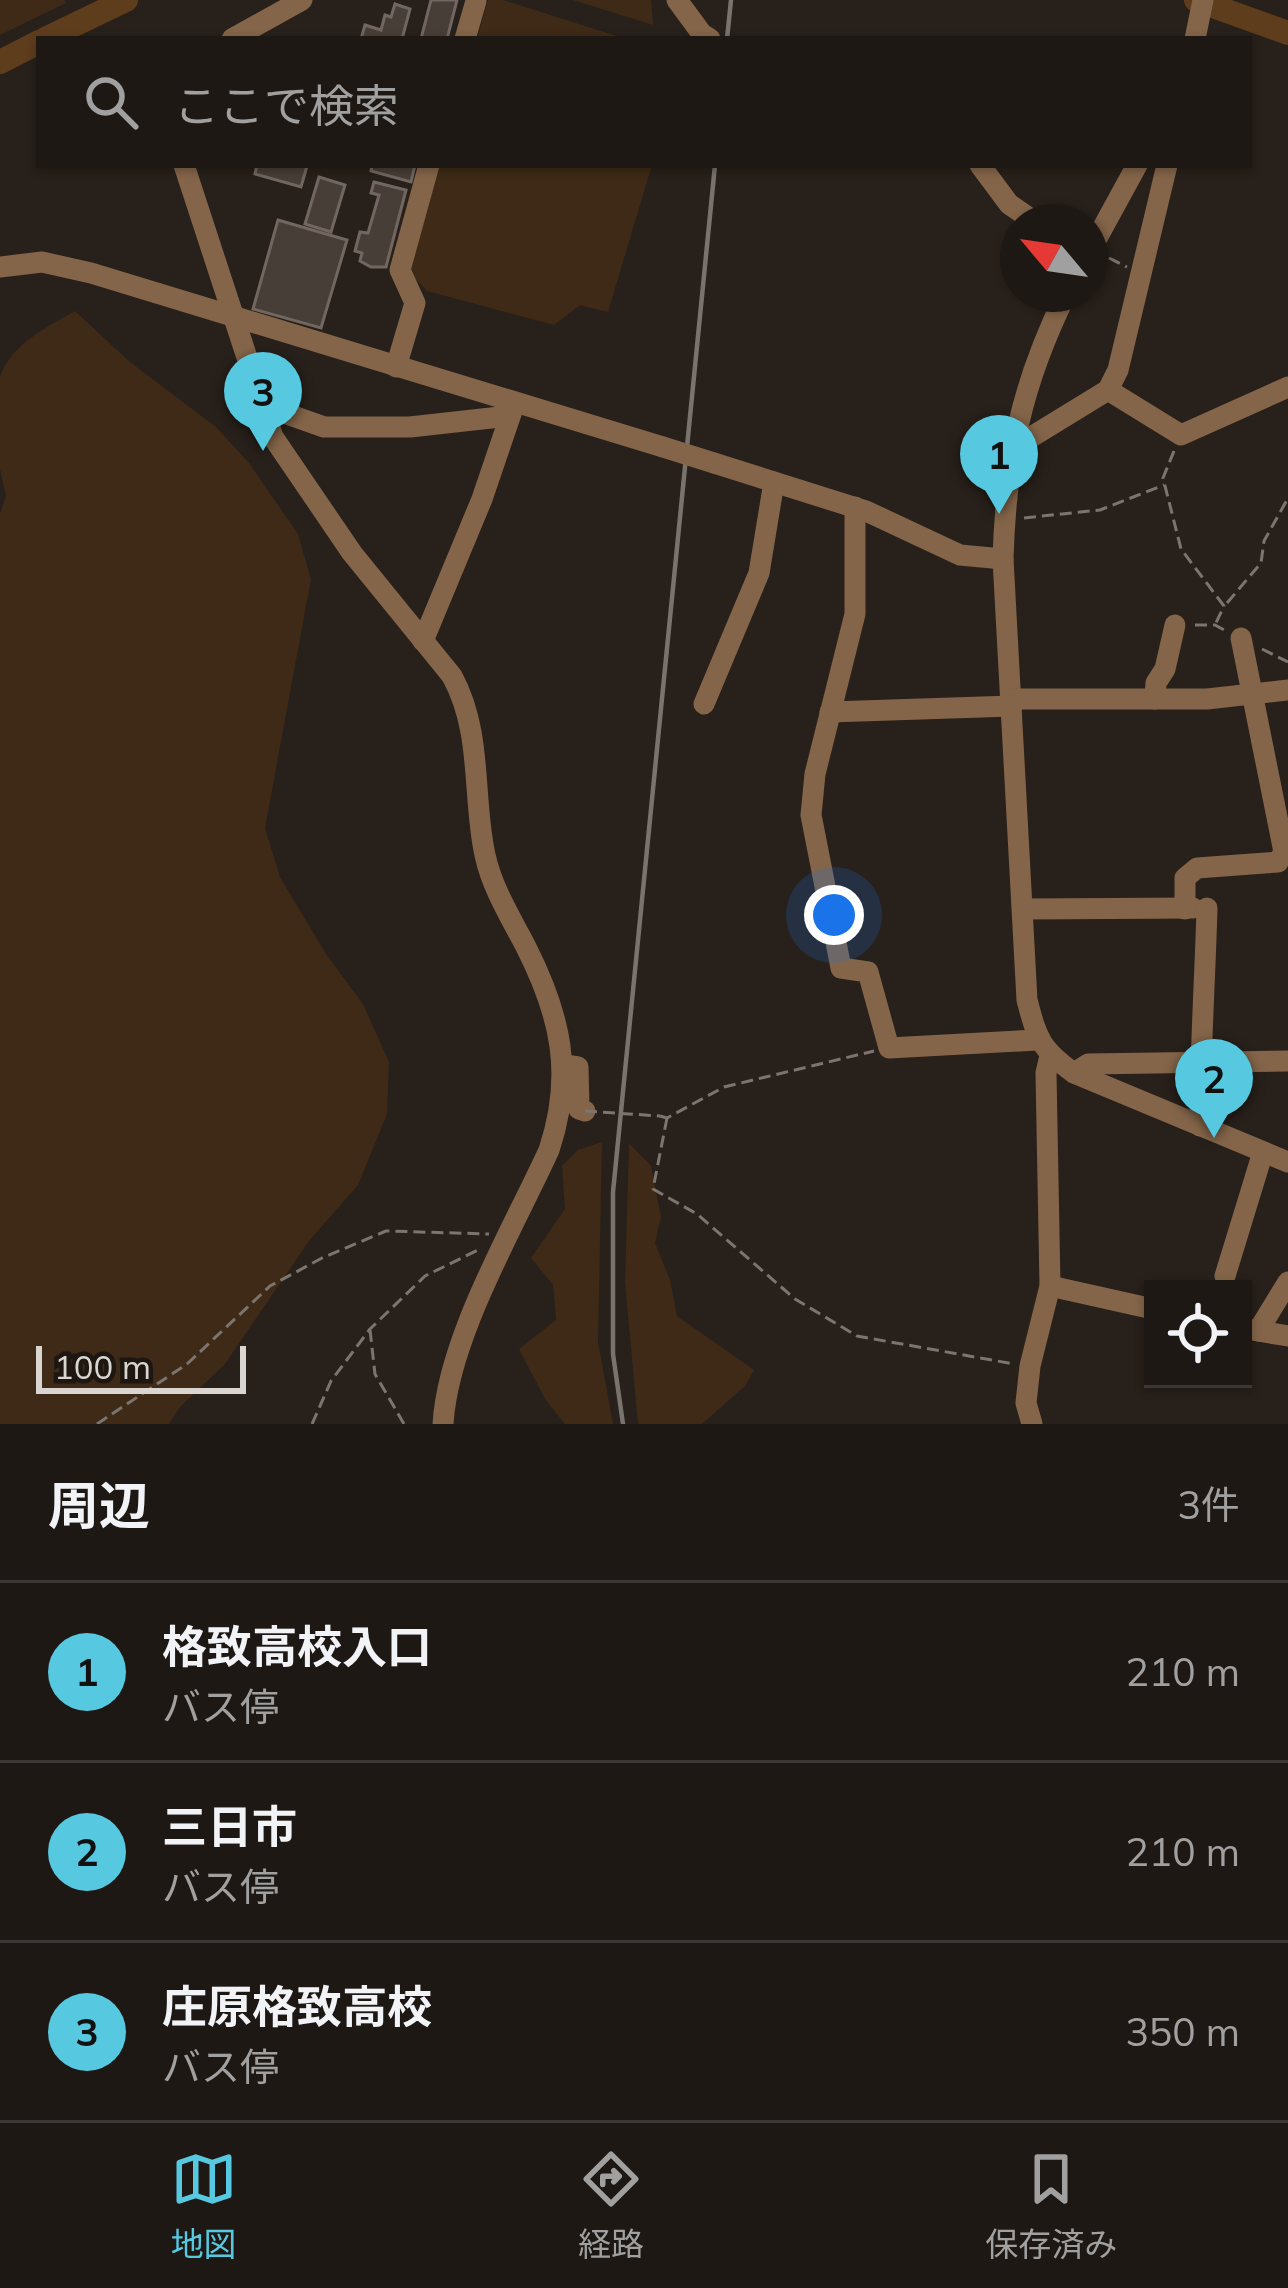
<!DOCTYPE html>
<html lang="ja">
<head>
<meta charset="utf-8">
<style>
  body { margin:0; font-family:Mulish,"Noto Sans JP",sans-serif; background:#26211d; color:#f1f3f6 }
  .controls { position:absolute; right:36px; bottom:36px; display:grid; overflow:hidden; border-radius:0px; box-shadow:0 3px 9px #0004 }
  .controls button { width:108px; height:108px; display:grid; place-items:center; padding:0; border:0; border-bottom:3px solid #3c3734; background:#1e1814; color:#f1f3f6; font:60px sans-serif }
  .compass { position:absolute; left:1000px; top:204px; width:108px; height:108px; border-radius:50%; background:#1e1814; box-shadow:0 3px 9px #0004; rotate:299deg }
  .scale { position:absolute; left:36px; bottom:30px; width:210px; box-sizing:border-box; padding-left:12px; border:6px solid #dad5d0; border-top:0; font-size:33px; line-height:42px; white-space:nowrap; color:#dad5d0; -webkit-text-stroke:9px #1e1711; paint-order:stroke }
  .you { position:absolute; left:834px; top:915px; width:42px; height:42px; margin:-30px; border:9px solid #fff; border-radius:50%; background:#1a73e8; box-shadow:0 0 0 18px #1a73e833 }
  .badge { display:grid; place-items:center; width:78px; height:78px; border-radius:50%; background:#56c9e1; color:#111; font-size:39px; font-weight:700 }
  .pin { position:absolute; translate:-50% -99px; filter:drop-shadow(0 3px 6px #0008) }
  .pin::after { content:''; position:absolute; top:63px; width:42px; height:36px; background:inherit; clip-path:polygon(0 0,100% 0,50% 100%) }
  .list { margin:0; padding:0; list-style:none }
  h2 { display:flex; justify-content:space-between; align-items:center; height:156px; margin:0; padding:0 48px; font-size:51px }
  h2 small { font-size:39px; font-weight:400; color:#a1a0a0 }
  .list li { display:grid; grid-template-columns:78px 1fr auto; gap:36px; align-items:center; box-sizing:border-box; height:180px; padding:0 48px; border-top:3px solid #3c3734 }
  .list b { display:block; font-size:45px; white-space:nowrap }
  .list p { margin:0; font-size:39px; white-space:nowrap; color:#a1a0a0 }
  .list em { font-size:39px; font-style:normal; color:#a1a0a0 }
  .icon { flex:none; width:66px; height:66px; fill:none; stroke:currentColor; stroke-width:2; stroke-linecap:round; stroke-linejoin:round }
  .map { position:relative; flex:none; width:1288px; height:1424px; overflow:hidden }
  .search { position:absolute; background:#1e1814; box-shadow:0 3px 9px #0004; left:36px; right:36px; top:36px; height:132px; display:flex; align-items:center; gap:30px; box-sizing:border-box; padding:0 42px; border-radius:0px; color:#a1a0a0; font-size:45px }
  .sheet { height:696px; background:#1e1814 }
  nav { display:flex; justify-content:space-around; align-items:center; box-sizing:border-box; height:168px; border-top:3px solid #3c3734; background:#1e1814; font-size:33px; color:#a1a0a0 }
  nav a { display:grid; justify-items:center; gap:6px }
  nav .on { color:#56c9e1 }
  .map>svg:first-child { display:block }
</style>
</head>
<body>
<div class="map">
<svg width="1288" height="1424" viewBox="0 0 1288 1424">
  <rect width="100%" height="100%" fill="#28201a"/>
  <g fill="#3e2a16">
    <path d="M0,0h64l2,3 -66,32z"/>
    <path d="M488,0h15l123,39h-149z"/>
    <path d="M573,0h78l2,25z"/>
    <path d="M440,165h212l-44,147 -28,-7 -26,20 -127,-34 -18,-19z"/>
    <path d="M75,311l55,51 86,65 33,36 49,71 13,45 -46,249 15,49 46,77 37,50 26,58 -2,52 -29,71 -49,56 -84,123 -45,43 -11,17h-169v-911l6,-17 -6,-27v-92c11,-33 47,-50 75,-66z"/>
    <path d="M602,1142l-4,200 15,82h-48l-20,-25 -26,-50 37,-29 -3,-35 -22,-27 34,-49 -3,-43 16,-16z"/>
    <path d="M629,1143l22,23 10,51 -6,26 15,37 7,36 77,54 -9,16 -43,38h-64l-13,-142z"/>
  </g>
  <g fill="none" stroke-linecap="round" stroke-linejoin="round">
    <g stroke="#5e3d1c" stroke-width="24">
      <path d="M1196,0l92,33"/>
      <path d="M45,39l81,-39"/>
      <path d="M0,62l39,-20"/>
    </g>
  </g>
  <g fill="#473e37" stroke="#716760" stroke-width="3">
    <path d="M431,0h26l-10,39h-26z"/>
    <path d="M395,4l15,5 -8,30h-41l4,-14 16,5 4,-15 6,2z"/>
    <path d="M257,165h48l2,1 -6,21 -46,-13z"/>
    <path d="M372,165h43l-4,17 -40,-11z"/>
    <path d="M319,177l26,8 -14,47 -26,-8z"/>
    <path d="M374,182l32,8 -20,77h-15l-11,-6 2,-8 -7,-2 5,-19 8,1 11,-38 -8,-2z"/>
    <path d="M278,220l69,20 -26,88 -68,-19z"/>
  </g>
  <g fill="none" stroke-linecap="round" stroke-linejoin="round">
    <g stroke="#7b746f" stroke-width="3" stroke-dasharray="12 6" stroke-linecap="butt">
      <path d="M1109,258l18,9"/>
      <path d="M1174,451l-11,27 18,71 43,57 -9,19"/>
      <path d="M1024,518l76,-8 64,-25"/>
      <path d="M1227,603l34,-40 3,-22 24,-43"/>
      <path d="M1195,625h20l11,6"/>
      <path d="M1262,649l26,13"/>
      <path d="M660,1116l7,2 57,-31 150,-36"/>
      <path d="M667,1118l-14,71 44,25 98,85 62,37 157,28"/>
      <path d="M370,1330l5,44 29,50"/>
      <path d="M97,1424l90,-60 83,-78 52,-28 64,-27 103,3"/>
      <path d="M312,1424l19,-43 39,-52 55,-53 57,-28"/>
    </g>
    <g stroke="#846549" stroke-width="21">
      <path d="M677,0l25,34 8,5"/>
      <path d="M232,39l70,-39"/>
      <path d="M465,39l11,-38"/>
      <path d="M1195,39l8,-39"/>
      <path d="M184,165l89,272 79,116 100,123c31,57 20,119 33,179 7,33 26,63 41,92 35,69 48,128 23,203 -36,79 -101,188 -106,274"/>
      <path d="M980,165l29,39 26,18"/>
      <path d="M1090,251l47,-86"/>
      <path d="M0,267l42,-5 49,11 572,174"/>
      <path d="M1066,294c-45,91 -60,165 -63,265l24,441c10,38 13,49 47,73l214,89"/>
      <path d="M396,367l19,-64 -15,-33 29,-105"/>
      <path d="M1108,390l73,45 107,-48"/>
      <path d="M259,404l65,23h86l99,-11"/>
      <path d="M1010,450l98,-60 10,-20 49,-205"/>
      <path d="M714,463l152,48 94,44 43,4"/>
      <path d="M855,507v107l-40,160 -4,41 30,153 27,4 21,76 148,-8"/>
      <path d="M423,641l59,-142 33,-97"/>
      <path d="M1011,699h196l81,-9"/>
      <path d="M1155,699l1,-16 9,-14 10,-44"/>
      <path d="M704,704l55,-131 15,-91"/>
      <path d="M830,712l182,-6"/>
      <path d="M1025,909l168,-1"/>
      <path d="M1185,909v-31l12,-10 81,-6 6,-10 -43,-214"/>
      <path d="M565,1065l13,2 1,42 6,2"/>
      <path d="M1074,1073l14,-9 200,-3"/>
      <path d="M1200,1126c0,-73 5,-145 7,-218"/>
      <path d="M1225,1276l38,-124"/>
      <path d="M1050,1286l103,23"/>
      <path d="M1243,1328l15,3 30,-49"/>
      <path d="M1258,1331l30,5"/>
      <path d="M1032,1424l-6,-21 4,-37 20,-80 -4,-213 4,-17"/>
    </g>
    <g stroke="#79736d" stroke-width="4.5">
      <path d="M727,39l4,-39"/>
      <path d="M623,1424l-10,-70v-162l102,-1027"/>
    </g>
    <path stroke="#7b746f" stroke-width="3" stroke-dasharray="12 6" stroke-linecap="butt" d="M585,1111l75,5"/>
    <path stroke="#846549" stroke-width="21" d="M663,447l51,16"/>
  </g>
</svg>
<div class="controls">
<button><svg class="icon" aria-label="locate" viewBox="0 0 24 24"><circle cx="12" cy="12" r="6"/><path d="M12 2v4M12 18v4M2 12h4M18 12h4"/></svg></button>
</div>
<svg class="compass" viewBox="-18 -18 36 36"><path d="M0-13l5 13h-10z" fill="#e53935"/><path d="M0 13l5-13h-10z" fill="#a1a0a0"/></svg>
<div class="scale">100 m</div>
<div class="you"></div>
<div class="pin badge" style="left:999px;top:514px">1</div>
<div class="pin badge" style="left:1214px;top:1138px">2</div>
<div class="pin badge" style="left:263px;top:451px">3</div>
<div class="search"><svg class="icon" aria-label="search" viewBox="0 0 24 24"><circle cx="10" cy="10" r="6"/><path d="M15 15l6 6"/></svg>ここで検索</div>
</div>
<section class="sheet">
<h2>周辺<small>3件</small></h2>
<ul class="list">
<li><span class="badge">1</span><div><b>格致高校入口</b><p>バス停</p></div><em>210 m</em></li>
<li><span class="badge">2</span><div><b>三日市</b><p>バス停</p></div><em>210 m</em></li>
<li><span class="badge">3</span><div><b>庄原格致高校</b><p>バス停</p></div><em>350 m</em></li>
</ul>
</section>
<nav>
<a class="on"><svg class="icon" aria-label="map" viewBox="0 0 24 24"><path d="M3 6l6-2 6 2 6-2v14l-6 2-6-2-6 2zM9 4v14M15 6v14"/></svg>地図</a>
<a><svg class="icon" aria-label="directions" viewBox="0 0 24 24"><path d="M12 3l9 9-9 9-9-9zM9 14v-3h6M13 9l2 2-2 2"/></svg>経路</a>
<a><svg class="icon" aria-label="saved" viewBox="0 0 24 24"><path d="M7 4h10v16l-5-4-5 4z"/></svg>保存済み</a>
</nav>
</body>
</html>
